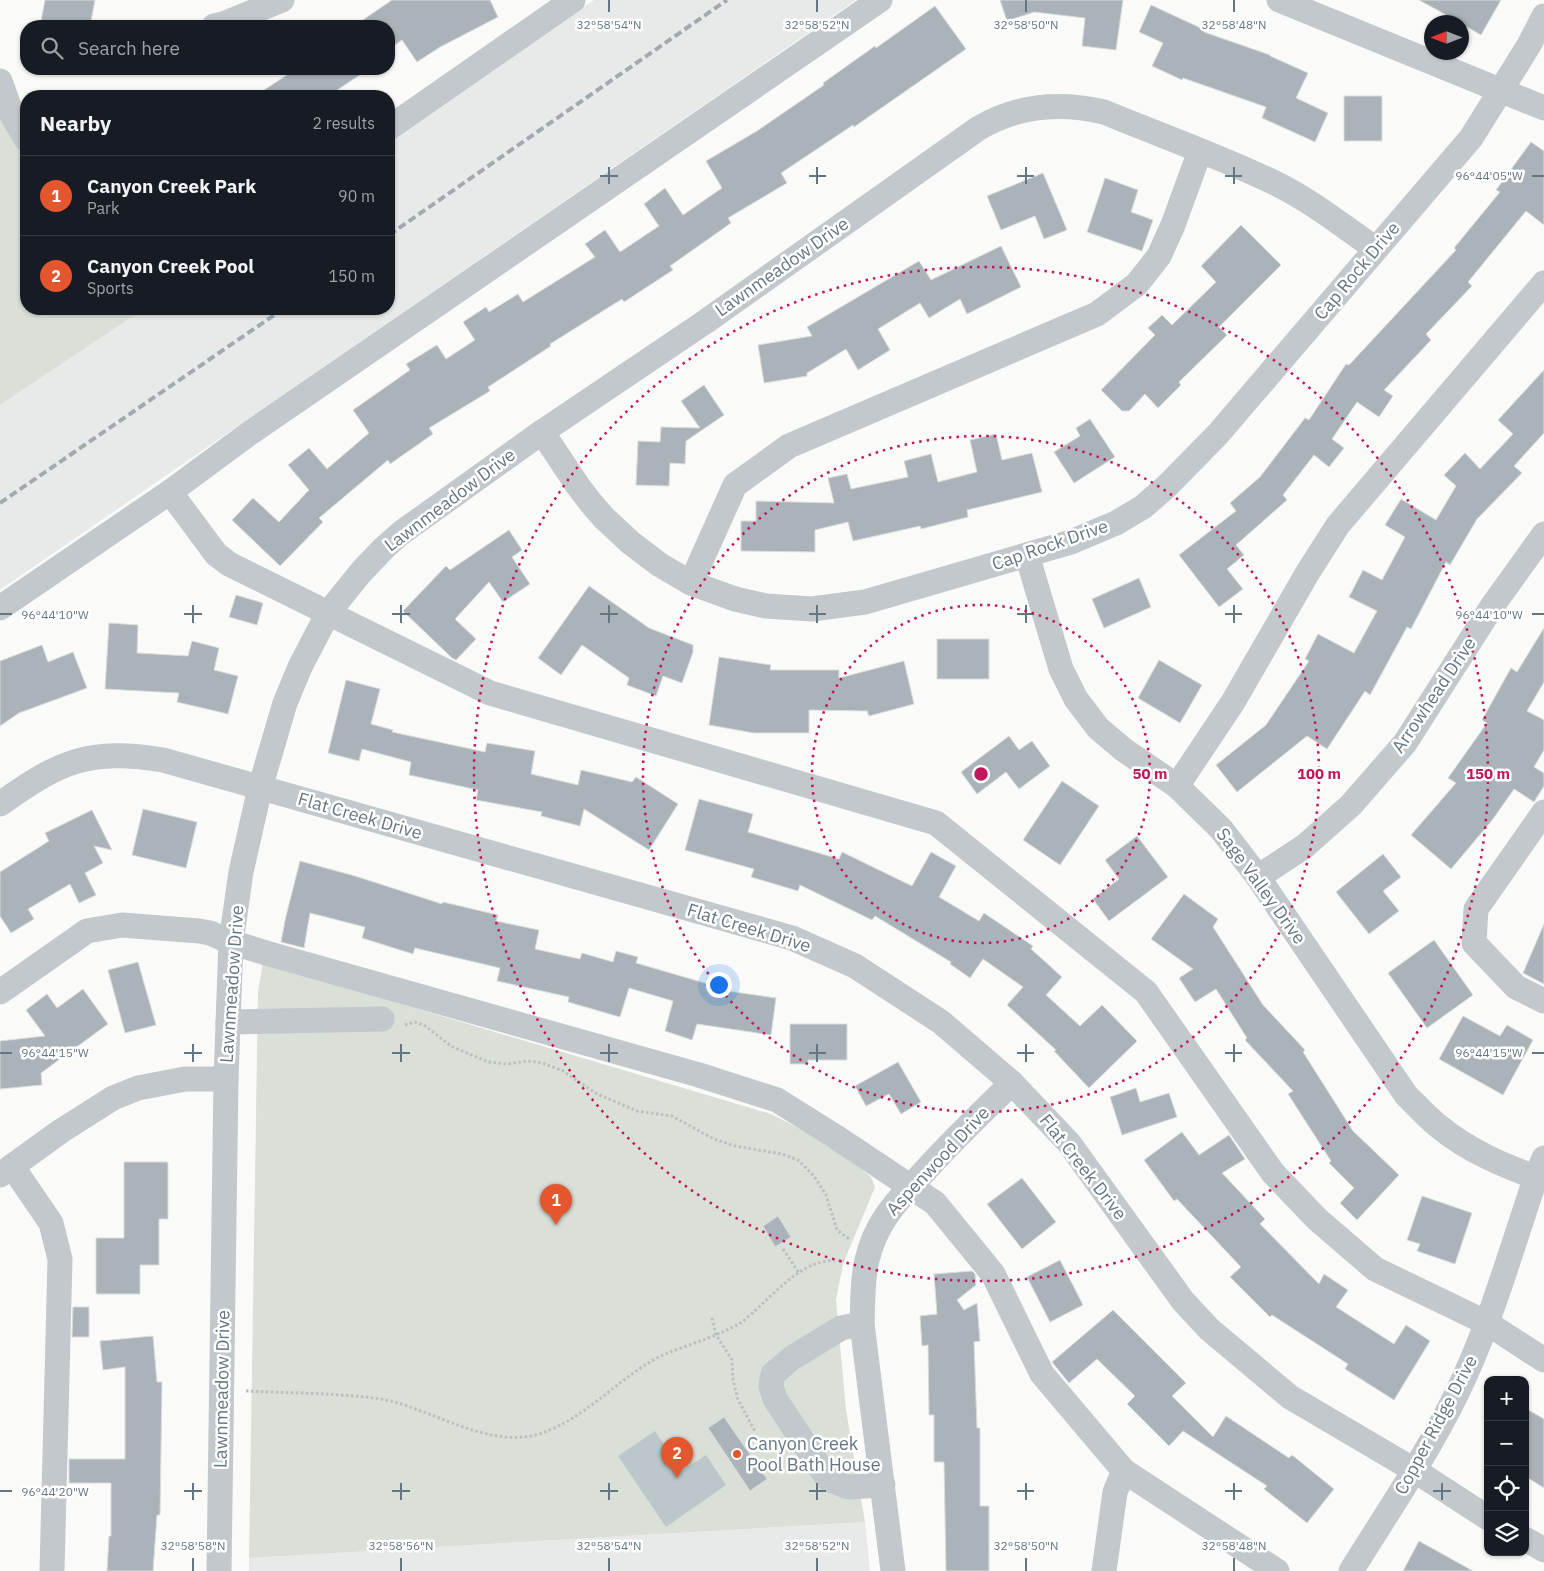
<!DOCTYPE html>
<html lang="en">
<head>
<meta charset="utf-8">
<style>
  body { margin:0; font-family:"IBM Plex Sans",sans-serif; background:#242831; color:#f1f3f6 }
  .controls { position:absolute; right:15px; bottom:15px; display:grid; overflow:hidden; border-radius:10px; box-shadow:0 1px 4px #0004 }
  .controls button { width:45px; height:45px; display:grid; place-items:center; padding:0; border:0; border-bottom:1px solid #363941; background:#171b24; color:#f1f3f6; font:25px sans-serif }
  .compass { position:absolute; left:1424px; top:15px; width:45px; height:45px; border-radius:50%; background:#171b24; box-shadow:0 1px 4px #0004; rotate:270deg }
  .you { position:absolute; left:718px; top:984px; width:18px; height:18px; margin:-12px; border:4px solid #fff; border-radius:50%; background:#1a73e8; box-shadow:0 0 0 8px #1a73e833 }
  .badge { display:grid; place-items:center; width:32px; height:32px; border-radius:50%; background:#e4572e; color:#fff; font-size:16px; font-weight:700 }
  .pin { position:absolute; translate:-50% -41px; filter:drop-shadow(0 1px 2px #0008) }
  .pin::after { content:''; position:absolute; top:26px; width:18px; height:15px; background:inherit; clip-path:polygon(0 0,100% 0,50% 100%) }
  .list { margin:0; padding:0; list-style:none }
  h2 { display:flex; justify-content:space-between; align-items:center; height:65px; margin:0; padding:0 20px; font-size:21px }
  h2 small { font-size:16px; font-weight:400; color:#9ea1a6 }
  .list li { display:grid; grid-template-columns:32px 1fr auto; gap:15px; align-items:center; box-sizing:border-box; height:80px; padding:0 20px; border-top:1px solid #363941 }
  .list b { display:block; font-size:19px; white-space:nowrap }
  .list p { margin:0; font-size:16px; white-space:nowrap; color:#9ea1a6 }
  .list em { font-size:16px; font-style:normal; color:#9ea1a6 }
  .icon { flex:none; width:28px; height:28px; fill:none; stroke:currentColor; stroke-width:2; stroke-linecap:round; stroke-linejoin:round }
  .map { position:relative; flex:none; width:1544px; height:1571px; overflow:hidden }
  .search { position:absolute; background:#171b24; box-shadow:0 1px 4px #0004; left:20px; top:20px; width:375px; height:55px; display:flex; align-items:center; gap:12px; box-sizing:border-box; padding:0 18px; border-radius:20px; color:#9ea1a6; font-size:19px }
  .panel { position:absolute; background:#171b24; box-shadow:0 1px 4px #0004; left:20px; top:90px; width:375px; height:225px; border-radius:20px }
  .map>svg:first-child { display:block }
</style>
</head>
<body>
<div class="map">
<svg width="1544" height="1571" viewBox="0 0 1544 1571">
  <rect width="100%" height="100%" fill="#fafaf8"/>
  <g fill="#e8e9e9">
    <path d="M594,0h262l-856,590v-185l144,-96h245v-168z"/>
    <path d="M865,1522l5,49h-621v-13z"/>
  </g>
  <g fill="#dadfd7">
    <path d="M0,103l26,43v163h118l-144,96z"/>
    <path d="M263,963l508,151 59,30 41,33 4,10 -32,77 -7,36 10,110 19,112 -616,36 9,-567z"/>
  </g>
  <path fill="#bbc7cb" d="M655,1431l27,40 24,-16 20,30 -60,42 -48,-71z"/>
  <g fill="#aab3b9" stroke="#dcdcda">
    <path d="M45,0h50l-5,26h-50z"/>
    <path d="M392,0h98l8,17 -58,30 -23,15 -15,-22 -13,9v-23h-35z"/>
    <path d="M1000,0h123l-7,50 -34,-4 3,-28 -51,-6 -27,9z"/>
    <path d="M1419,0h82l-20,35 -19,-11v-2h-3z"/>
    <path d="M1151,5l54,25 -1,2 66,23v1l38,17 -12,25 32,15 -13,29 -53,-24 4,-11 -83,-29 -1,2 -30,-14 11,-23 -24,-11z"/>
    <path d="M935,6l31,43 -112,78 -1,-2 -72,48 6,10 -59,35 3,5 -61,43 3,4 -49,32 -2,-3 -72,45 1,2 -63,41 2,4 -61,37 4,6 -43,30 -2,-4 -69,58 4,4 -43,44 -48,-46 21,-22 26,24 30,-32 -21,-25 21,-17 18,21 42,-36 -16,-23 57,-40 -4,-6 31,-19 9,14 29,-19 -12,-18 23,-15 3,5 29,-18 5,8 72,-45 -10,-13 20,-14 15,22 39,-26 -15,-22 21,-16 18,27 39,-27 -16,-27 51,-30 67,-46 -1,-2 52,-37 1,2z"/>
    <path d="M296,69h73l-41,27h-73z"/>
    <rect x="1344" y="96" width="38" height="45"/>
    <path d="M1531,142l13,9v74l-18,-14 -58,71 4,4 -46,48 5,6 -47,50 9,6 -14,21 -22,-15 -25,37 12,9 -15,19 -15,-12 -31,40 4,5 -51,45 8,10 -17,14 16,20 -24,18 -40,-52 57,-44 -6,-8 30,-26 45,-59 4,2 37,-56 3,1 107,-115 -2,-2 46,-56 -4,-2z"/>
    <path d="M1043,173l24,57 -23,9 -9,-23 -34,14 -14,-34z"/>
    <path d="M1105,178l33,12 -7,22 22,8 -11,31 -55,-19z"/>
    <path d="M1241,225l40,40 -62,62 8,8 -48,47 2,3 -23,23 -13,-14 -16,17h-7l-21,-21 54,-55 -7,-7 14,-13 10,10 44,-43 -15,-16z"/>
    <path d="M1001,246l20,41 -54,27 -7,-15 -31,19 -9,-15 -42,26 12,21 -32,20 -12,-21 -39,24v3l-43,7 -6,-38 54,-9 -5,-9 112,-66 12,19z"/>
    <path d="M1544,370v63l-30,33 8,7 -45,46 -27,46 -4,-3 -35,67 -4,-2 -37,68 -5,-4 -38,58 -20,-13 -70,56 -21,-27 50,-40 43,-64 -4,-2 13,-25 36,19 23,-42 -28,-14 14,-27 19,10 23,-43 -20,-12 16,-26 35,21 20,-34 -12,-11 21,-22 15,16 33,-35 -15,-14z"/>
    <path d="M704,385l20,30 -38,26 -1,23 -15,-1 -1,23 -33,-1 2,-44 22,1 1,-15 39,1 -19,-27z"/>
    <path d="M1090,419l25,38 -41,26 -20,-31 26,-16 -4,-8z"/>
    <path d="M996,434l6,26 30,-7 10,39 -75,18 1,7 -47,12 -1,-3 -67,15 -5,-19 -33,8v22l-74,-1v-30h15v-20l78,2 -6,-25 19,-4 4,15 57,-12 -4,-16 27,-7 7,28 39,-10 -7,-32z"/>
    <path d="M509,530l13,20 -10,7 18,27 -27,18 -14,-20 -34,37 21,20 -20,21 -4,-2 -49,-47 43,-45 4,4z"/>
    <path d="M1139,578l12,29 -47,21 -12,-29z"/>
    <path d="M589,586l60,42 44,17v7l-11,31 -19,-7 -7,20 -29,-11 2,-7 -47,-33 -21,30 -23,-17z"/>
    <path d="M236,595l27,8 -6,22 -28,-8z"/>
    <path d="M109,623l29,2 -1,28 51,3 4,-15 27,7 -5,22 24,6 -10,38 -51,-12 2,-9 -74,-4z"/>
    <path d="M1544,628v54l-17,29 17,9v30l-10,17 10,6v13l-10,16 -20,-13 -21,30 -42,50 -40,-34 45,-52 -8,-5 39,-55 -5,-3 29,-52 6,4z"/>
    <rect x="937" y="639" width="52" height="40"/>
    <path d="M42,645l6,17 25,-10 14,36 -68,25 -19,13v-65z"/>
    <path d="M719,657l52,8 -1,5h69v8l65,-17 10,43 -45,12 -2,-5 -58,-1v23h-55l-45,-8z"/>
    <path d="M1159,660l43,25 -22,38 -42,-25z"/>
    <path d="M346,680l34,9 -9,35 22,6 -1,2 93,20 2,-9 48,8 -4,23 47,11 3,-15 51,12 4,-5 42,27 -29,46 -65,-41 -4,17 -39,-10 1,-4 -66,-12 2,-10 -69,-15 2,-13 -49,-13 -3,12 -31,-8z"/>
    <path d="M1009,736l10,14 13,-9 18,25 -31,23 -13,-17 -29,22 -16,-22z"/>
    <path d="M1062,781l37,25 -39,59 -37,-25z"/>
    <path d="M699,799l54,15 -5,18 91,27 3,-7 70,34 19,-34 25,14 -17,31 40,24 5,-8 49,33 -2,3 31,28 -16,18 34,31 22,-21 35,36 -48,47 -35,-37 2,-1 -49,-45 16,-18 -40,-28 -13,19 -20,-14 1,-2 -76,-46 -3,4 -72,-35 -2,6 -47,-14 3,-8 -69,-19z"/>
    <path d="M143,809l54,13 -11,46 -54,-13z"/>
    <path d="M92,810l20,40 -18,-4 9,17 -18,10 11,22 -17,8 -9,-19 -42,25 6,10 -23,14 -11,-17v-44l49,-31 -4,-8z"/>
    <path d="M1137,836l31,41 -59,44 -16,-22 26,-20 -14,-19z"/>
    <path d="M1383,854l18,23 -18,14 16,20 -30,23 -33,-42z"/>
    <path d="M300,861l55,15 87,28 1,-2 55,13 -2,6 43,9 -4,19 45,10 2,-6 31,9 3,-11 22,6 -2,6 72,21 -1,4 69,10 -5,37 -74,-11 -5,16 -27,-9 8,-30 -44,-13 -9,29 -52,-15 1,-5 -72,-16 3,-13 -85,-20 -2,6 -51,-16 3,-11 -55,-14 -6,35 -23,-6 5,-26z"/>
    <path d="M1184,894l34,25 -5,8 50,78 42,45 -2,2 50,79 46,44 -42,45 -17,-17 14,-15 -25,-25 2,-2 -43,-67 5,-3 -48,-51 2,-2 -31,-49 -21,13 -16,-24 14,-9 -42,-30z"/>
    <path d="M1544,924v60l-21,-11z"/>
    <path d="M1434,940l39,55 -46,33 -39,-55z"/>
    <path d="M138,962l18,63 -31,8 -17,-63z"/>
    <path d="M83,989l25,35 -67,49 1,12 -42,4v-48l45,-5 -19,-26 21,-16 10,14z"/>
    <path d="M1463,1016l37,20 7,-11 26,15 -30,55 -64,-36z"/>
    <path d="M790,1024h57v36h-39v4h-18z"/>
    <path d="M898,1062l23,40 -20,12 -12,-20 -23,12 -11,-20z"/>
    <path d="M1136,1088l4,14 29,-9 8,24 -55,18 -12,-38z"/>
    <path d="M1182,1132l17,23 30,-20 16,24 -23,14 43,46 -5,5 59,60 5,-10 24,16 -12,17 58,37 12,-19 24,16 -36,59 -49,-31 3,-5 -76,-49 -2,2 -40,-40 11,-10 -64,-68 -3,2 -30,-41z"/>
    <path d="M124,1162h44v57h-9v46h-19v29h-44v-56h28z"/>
    <path d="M1022,1178l34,44 -34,27 -35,-45z"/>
    <path d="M1422,1196l50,17 -17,51 -38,-13 3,-7 -13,-4z"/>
    <path d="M778,1216l13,21 -16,10 -12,-21z"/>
    <path d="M1060,1260l23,45 -33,17 -23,-45z"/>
    <path d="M972,1271l3,3 1,11 -19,15 7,10 13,-7 3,38 -6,1 3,86h3v78h9v65h-43l-2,-109h-10v-47h-5l-1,-70 -6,1 -2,-30 17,-2 -3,-40z"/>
    <path d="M73,1307h16v30h-17z"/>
    <path d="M1113,1310l73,73 -14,13 41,41 13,-21 63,42 3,-3 42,34 -27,34 -43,-34 3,-3 -84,-55 -14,15 -42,-42 8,-8 -38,-37 -28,24 -17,-21z"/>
    <path d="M153,1336l4,46h5l-2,133h-3l-4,56h-46l2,-35h2v-53h-42v-24h56v-92l-22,3 -3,-29z"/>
    <path d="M1525,1408l19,11v69l-19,-12z"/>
    <path d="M724,1417l43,62 -17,12 -42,-63z"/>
    <path d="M1419,1541l54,30h-70z"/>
  </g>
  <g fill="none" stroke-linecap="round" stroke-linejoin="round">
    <g stroke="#bbbfc2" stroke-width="3" stroke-dasharray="2.5 2.5" stroke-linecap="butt">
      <path d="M405,1025l10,-3 9,3 27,21 37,16 19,2 21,-3 14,2 21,8 34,23 40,17 35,5 42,23 21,7 47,8 16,6 16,16 12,19 11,35 12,9"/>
      <path d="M783,1249l16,24"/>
      <path d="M712,1318l4,17 16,25 1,20 5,20 17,31"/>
      <path d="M246,1391c42,2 86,2 128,7 53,6 113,54 168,35 43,-15 74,-52 113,-74 17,-9 36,-14 53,-21 11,-4 21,-9 31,-14 31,-22 61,-70 105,-63"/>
    </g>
    <g stroke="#c3c8cc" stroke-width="25">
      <path d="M1279,0l265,108"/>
      <path d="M214,26l9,-2 59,-24"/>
      <path d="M0,81l12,34 14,24"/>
      <path d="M389,128l184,-128"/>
      <path d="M542,432l36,54 13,17 13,15 27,25 29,22 31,18 44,16 31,7 46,3 53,-7 206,-60 45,-19 27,-16 24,-21 51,-52 253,-296 58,-93 15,-29"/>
      <path d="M170,492l46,62 13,10 261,129 446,130 210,169 127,181 44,46 58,50 112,54 57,37"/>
      <path d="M1027,555l34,114 15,30 22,29 26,22 53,36 44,43 37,48 148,218c10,10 20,21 31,30 31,26 69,42 107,55"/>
      <path d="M691,583l44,-98 54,-39 308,-132 40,-30 22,-28 14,-31 27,-74"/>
      <path d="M0,608l170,-116 80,-59 630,-433"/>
      <path d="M1177,786l56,-84 75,-130 30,-47 206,-242"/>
      <path d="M0,804c60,-43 89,-56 163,-44l629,178 63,28 86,56 71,61 57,60 114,158 26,28 81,68 124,73 74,48"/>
      <path d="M1544,812l-68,97 -2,34 42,44 28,14"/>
      <path d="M1258,877l47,-31 46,-41 54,-62 88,-138 51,-71"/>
      <path d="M0,992l87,-61 35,-6 77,6 11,2 21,9 35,11 433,122 78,25 59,37 99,66 58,71 49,100 82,97 153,100"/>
      <path d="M228,1022l154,-3"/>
      <path d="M12,1166l39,57 9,36 -8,312"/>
      <path d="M0,1175l61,-44 52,-33 25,-10 47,-9h41"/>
      <path d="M862,1324l-21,4 -49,30 -19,16 -2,12 4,13 53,80 20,8 35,-2"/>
      <path d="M1525,1539l19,11"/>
      <path d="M219,1571l7,-492 5,-137 10,-70 19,-84 25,-85 15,-36 28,-54 34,-42 22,-23 17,-15 141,-101 163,-110 274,-194c39,-23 82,-26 125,-16 58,24 118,45 173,72 36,18 67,43 99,65"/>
      <path d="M893,1571l-31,-247c1,-21 0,-44 5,-64 9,-39 31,-60 57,-88 28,-31 58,-60 88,-89"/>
      <path d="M1104,1571l11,-79 9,-21"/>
      <path d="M1351,1571c36,-58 75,-115 105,-176 34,-69 55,-145 80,-218l8,-19"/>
    </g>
    <g stroke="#a2aab0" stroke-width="4" stroke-dasharray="8 4" stroke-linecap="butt">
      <path d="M389,235l338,-235"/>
      <path d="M0,503l283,-194"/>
    </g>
  </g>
  <path fill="none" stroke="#657683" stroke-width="2" d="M609,0v12M817,0v12M1026,0v12M1234,0v12M609,167v17M817,167v17M1026,167v17M1234,167v17M600,176h18M809,176h17M1017,176h17M1225,176h17M1532,176h12M193,605v18M401,605v18M609,605v18M817,605v18M1026,605v18M1234,605v18M0,614h12M184,614h18M392,614h18M600,614h18M809,614h17M1017,614h17M1225,614h17M1532,614h12M193,1044v18M401,1044v18M609,1044v18M817,1044v18M1026,1044v18M1234,1044v18M0,1053h12M184,1053h18M392,1053h18M600,1053h18M809,1053h17M1017,1053h17M1225,1053h17M1532,1053h12M193,1483v17M401,1483v17M609,1483v17M817,1483v17M1026,1483v17M1234,1483v17M1442,1483v17M0,1491h12M184,1491h18M392,1491h18M600,1491h18M809,1491h17M1017,1491h17M1225,1491h17M1433,1491h18M193,1558v13M401,1558v13M609,1558v13M817,1558v13M1026,1558v13M1234,1558v13"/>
  <g fill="none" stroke="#c2185b" stroke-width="2.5" stroke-dasharray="2.5 5">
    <circle cx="981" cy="774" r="169"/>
    <circle cx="981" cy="774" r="338"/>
    <circle cx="981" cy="774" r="507"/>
  </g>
  <circle fill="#e4572e" stroke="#fff" stroke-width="2" cx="737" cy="1454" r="5"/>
  <g text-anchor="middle" stroke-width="5" stroke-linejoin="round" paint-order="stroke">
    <g font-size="18" fill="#657683" stroke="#fff">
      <text transform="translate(782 267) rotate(-35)" y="6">Lawnmeadow Drive</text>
      <text transform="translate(1357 271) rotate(-50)" y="6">Cap Rock Drive</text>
      <text transform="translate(450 500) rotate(-37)" y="6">Lawnmeadow Drive</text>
      <text transform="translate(1050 545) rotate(-19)" y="6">Cap Rock Drive</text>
      <text transform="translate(1434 695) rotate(-56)" y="6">Arrowhead Drive</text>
      <text transform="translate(360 816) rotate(16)" y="6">Flat Creek Drive</text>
      <text transform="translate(1261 886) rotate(54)" y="6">Sage Valley Drive</text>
      <text transform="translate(749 928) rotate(17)" y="6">Flat Creek Drive</text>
      <text transform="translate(232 984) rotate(-86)" y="6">Lawnmeadow Drive</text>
      <text transform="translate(938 1161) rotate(-47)" y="6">Aspenwood Drive</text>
      <text transform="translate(1083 1167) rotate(52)" y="6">Flat Creek Drive</text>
      <text transform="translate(222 1389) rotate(-89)" y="6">Lawnmeadow Drive</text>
      <text transform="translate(1436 1425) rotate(-62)" y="6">Copper Ridge Drive</text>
    </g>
    <g font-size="18" fill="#657683" stroke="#fff" text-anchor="start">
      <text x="747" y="1450">Canyon Creek<tspan x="747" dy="21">Pool Bath House</tspan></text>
    </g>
  </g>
  <g font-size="12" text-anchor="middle" fill="#657683" stroke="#fff" stroke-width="5" stroke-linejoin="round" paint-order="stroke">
    <text x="609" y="29">32°58'54"N</text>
    <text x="817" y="29">32°58'52"N</text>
    <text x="1026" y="29">32°58'50"N</text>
    <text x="1234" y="29">32°58'48"N</text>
    <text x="1489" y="180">96°44'05"W</text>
    <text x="1489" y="619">96°44'10"W</text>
    <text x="55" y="619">96°44'10"W</text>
    <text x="1489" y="1057">96°44'15"W</text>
    <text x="55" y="1057">96°44'15"W</text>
    <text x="55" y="1496">96°44'20"W</text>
    <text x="193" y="1550">32°58'58"N</text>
    <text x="401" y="1550">32°58'56"N</text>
    <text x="609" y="1550">32°58'54"N</text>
    <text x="817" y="1550">32°58'52"N</text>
    <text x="1026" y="1550">32°58'50"N</text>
    <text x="1234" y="1550">32°58'48"N</text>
  </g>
  <circle cx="981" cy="774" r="8" fill="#c2185b" stroke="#fff" stroke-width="2.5"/>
  <g font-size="15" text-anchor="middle" font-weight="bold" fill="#c2185b" stroke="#fff" stroke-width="5" stroke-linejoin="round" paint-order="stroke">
    <text x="1150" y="779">50 m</text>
    <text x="1319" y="779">100 m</text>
    <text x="1488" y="779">150 m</text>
  </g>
</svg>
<div class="controls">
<button>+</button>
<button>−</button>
<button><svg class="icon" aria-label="locate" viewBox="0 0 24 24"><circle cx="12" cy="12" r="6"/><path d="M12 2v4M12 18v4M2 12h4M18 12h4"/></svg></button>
<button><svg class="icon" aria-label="layers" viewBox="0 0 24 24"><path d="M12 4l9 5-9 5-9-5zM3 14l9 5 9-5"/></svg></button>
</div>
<svg class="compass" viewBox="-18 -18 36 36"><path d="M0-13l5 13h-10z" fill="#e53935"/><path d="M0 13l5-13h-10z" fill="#9ea1a6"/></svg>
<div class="you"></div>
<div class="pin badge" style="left:556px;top:1225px">1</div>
<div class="pin badge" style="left:677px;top:1478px">2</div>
<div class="search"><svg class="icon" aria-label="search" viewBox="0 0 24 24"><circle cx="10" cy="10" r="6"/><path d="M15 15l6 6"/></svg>Search here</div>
<section class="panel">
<h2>Nearby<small>2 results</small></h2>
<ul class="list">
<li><span class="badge">1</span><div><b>Canyon Creek Park</b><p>Park</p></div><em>90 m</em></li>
<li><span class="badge">2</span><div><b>Canyon Creek Pool</b><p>Sports</p></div><em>150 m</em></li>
</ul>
</section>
</div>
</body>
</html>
